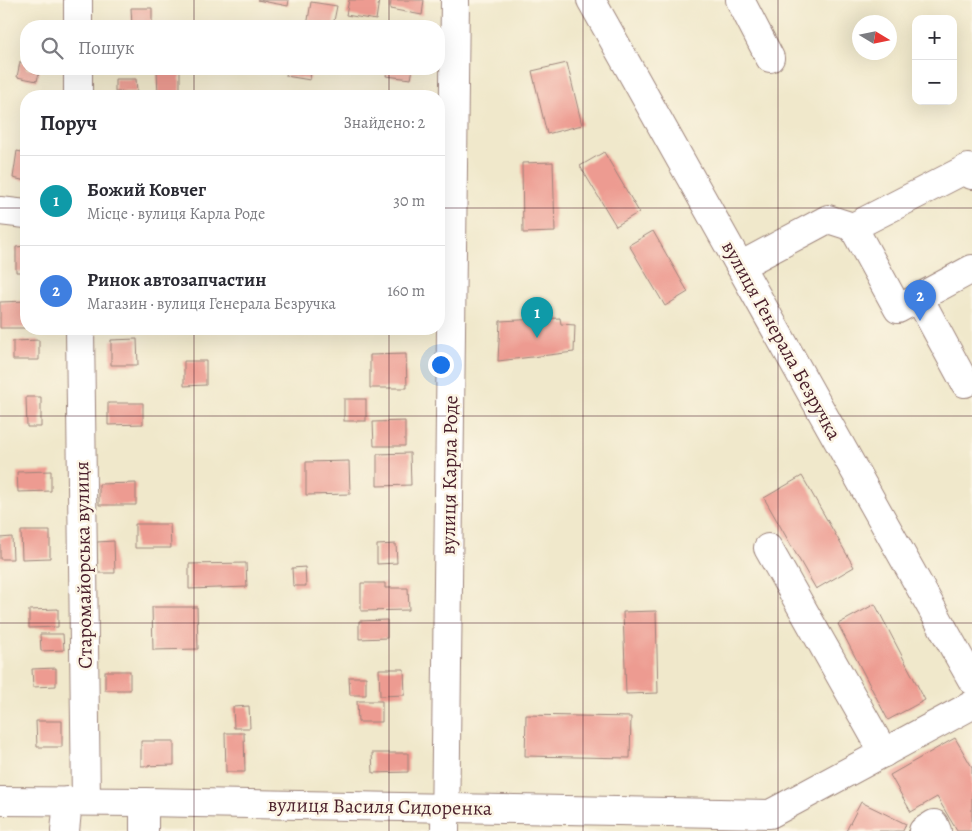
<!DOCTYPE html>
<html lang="uk">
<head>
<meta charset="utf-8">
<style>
  body { margin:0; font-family:Alegreya,serif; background:#f2f2f3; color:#2b2b33 }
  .controls { position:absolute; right:15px; top:15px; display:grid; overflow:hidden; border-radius:10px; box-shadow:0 5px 20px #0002 }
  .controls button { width:45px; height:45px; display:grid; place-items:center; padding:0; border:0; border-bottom:1px solid #e1e1e2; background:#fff; color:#2b2b33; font:25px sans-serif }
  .compass { position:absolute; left:852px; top:15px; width:45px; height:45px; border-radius:50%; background:#fff; box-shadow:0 5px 20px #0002; rotate:100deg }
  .you { position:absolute; left:440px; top:364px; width:18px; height:18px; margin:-12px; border:4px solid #fff; border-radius:50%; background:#1a73e8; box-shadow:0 0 0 8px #1a73e833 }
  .badge { display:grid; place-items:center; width:32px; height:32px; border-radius:50%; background:#1a73e8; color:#fff; font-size:16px; font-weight:700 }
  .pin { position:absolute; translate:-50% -41px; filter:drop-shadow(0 1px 2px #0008) }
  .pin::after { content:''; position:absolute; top:26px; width:18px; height:15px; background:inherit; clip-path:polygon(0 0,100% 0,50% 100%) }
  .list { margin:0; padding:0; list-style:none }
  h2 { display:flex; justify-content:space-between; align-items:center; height:65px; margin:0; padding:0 20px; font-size:21px }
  h2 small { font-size:16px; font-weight:400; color:#7c7c81 }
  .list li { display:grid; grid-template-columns:32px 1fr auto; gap:15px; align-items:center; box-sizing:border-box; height:90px; padding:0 20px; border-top:1px solid #e1e1e2 }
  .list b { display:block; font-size:19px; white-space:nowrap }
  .list p { margin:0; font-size:16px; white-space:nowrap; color:#7c7c81 }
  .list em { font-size:16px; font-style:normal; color:#7c7c81 }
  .icon { flex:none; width:28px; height:28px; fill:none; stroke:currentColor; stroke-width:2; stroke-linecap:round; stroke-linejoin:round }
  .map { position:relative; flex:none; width:972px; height:831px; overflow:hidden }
  .search { position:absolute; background:#fff; box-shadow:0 5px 20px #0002; left:20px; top:20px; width:425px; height:55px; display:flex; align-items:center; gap:12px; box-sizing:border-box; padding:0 18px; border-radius:20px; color:#7c7c81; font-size:19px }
  .panel { position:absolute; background:#fff; box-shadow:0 5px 20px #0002; left:20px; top:90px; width:425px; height:245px; border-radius:20px }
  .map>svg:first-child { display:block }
</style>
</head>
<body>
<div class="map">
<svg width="972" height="831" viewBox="0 0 972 831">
  <rect width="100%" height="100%" fill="#fcf5e5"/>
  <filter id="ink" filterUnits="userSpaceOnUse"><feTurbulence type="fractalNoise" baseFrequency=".02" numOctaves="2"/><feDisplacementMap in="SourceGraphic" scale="10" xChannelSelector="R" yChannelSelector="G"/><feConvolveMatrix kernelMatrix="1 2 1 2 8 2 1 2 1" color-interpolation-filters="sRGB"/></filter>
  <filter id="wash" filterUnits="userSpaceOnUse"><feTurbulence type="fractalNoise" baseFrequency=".0096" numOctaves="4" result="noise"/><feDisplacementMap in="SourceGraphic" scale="20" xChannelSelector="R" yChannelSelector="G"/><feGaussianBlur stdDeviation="1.12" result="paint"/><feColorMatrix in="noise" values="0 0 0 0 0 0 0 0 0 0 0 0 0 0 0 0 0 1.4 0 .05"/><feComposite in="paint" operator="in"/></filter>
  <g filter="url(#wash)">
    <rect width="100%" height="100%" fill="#f0e8cb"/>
    <g id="blocks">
      <g fill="#ed9b91">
        <path d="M257,0h32l-1,6z"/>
        <path d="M349,0h30l-3,20 -30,-5z"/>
        <path d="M391,0h33l-2,15 -32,-6z"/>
        <path d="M311,2l26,4 -4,20h-26z"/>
        <path d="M131,8h21v18h-20z"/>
        <path d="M20,62l6,1v6h14l-3,12 -20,-4z"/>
        <path d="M567,63l15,62 -35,9 -15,-63z"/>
        <path d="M157,69h23v27h-22z"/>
        <path d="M287,69h24l-1,11 -24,-4z"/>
        <path d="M387,69h26l-2,10 -25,-3z"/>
        <path d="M115,79h21l1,13h-22z"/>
        <path d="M17,151l9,2v28l-13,-3z"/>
        <path d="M604,152l35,60 -23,14 -36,-60z"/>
        <path d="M553,162l2,70 -32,1 -1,-70z"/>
        <path d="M653,231l35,61 -23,14 -36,-61z"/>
        <path d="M26,246v26h-10v-25z"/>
        <path d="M26,301v27h-26v-26z"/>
        <path d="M560,318l1,6 14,1 -1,27 -76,9 2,-40z"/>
        <path d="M137,339l1,26h-27v-25z"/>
        <path d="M39,340v20h-26v-19z"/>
        <path d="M406,354l1,34h-37v-33z"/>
        <path d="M184,361h22v24l-22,1z"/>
        <path d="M26,397h15v30h-14z"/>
        <rect x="344" y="399" width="22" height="22"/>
        <path d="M108,403h35v21l-35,1z"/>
        <path d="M405,421v25h-31l-1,-24z"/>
        <path d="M410,453l1,32 -34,1v-32z"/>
        <path d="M349,461l1,33 -44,1v-33z"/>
        <path d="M51,471v20l-33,1 -1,-20z"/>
        <path d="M802,476l52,91 -38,22 -52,-91z"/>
        <path d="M136,483v22h-37v-21z"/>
        <path d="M135,524h35l1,24h-36z"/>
        <path d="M21,531h29v27l-28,1z"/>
        <path d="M12,537l1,22h-13v-21z"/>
        <path d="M114,541l1,32h-17l-1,-31z"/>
        <path d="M396,544l1,19 -20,1v-19z"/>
        <path d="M246,563l1,24 -58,2v-25z"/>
        <path d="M305,567l1,19h-13l-1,-18z"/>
        <path d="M361,583h24v5h23l1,22 -48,1z"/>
        <path d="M875,604l50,96 -37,20 -50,-96z"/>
        <path d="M152,607h45l1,42 -45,1z"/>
        <path d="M58,609v18l-29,1v-18z"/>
        <path d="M656,611l2,82 -32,1 -3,-82z"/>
        <path d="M387,620v18l-28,1v-18z"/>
        <path d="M40,634h23l1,16 -23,1z"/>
        <path d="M56,668v18l-23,1 -1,-18z"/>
        <path d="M379,669h25l1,26 -25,1z"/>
        <rect x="105" y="671" width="25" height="19"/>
        <path d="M349,677h17v18h-16z"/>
        <path d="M357,701h25v21h-24z"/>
        <path d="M249,706l1,22h-16l-1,-21z"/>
        <path d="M526,715l105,2 -1,41 -105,-2z"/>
        <path d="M36,721h26v26h-25z"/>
        <path d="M225,733h19l1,39h-19z"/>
        <path d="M955,738l17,29v64h-15l-20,-34 -26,15 -21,-37z"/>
        <path d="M141,741h33v24l-33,1z"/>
        <path d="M372,753h36v19l-35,1z"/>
        <path d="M861,802l45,22 -3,7h-57z"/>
      </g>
    </g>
  </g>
  <g filter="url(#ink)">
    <use href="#blocks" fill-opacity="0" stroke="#9d847b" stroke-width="1"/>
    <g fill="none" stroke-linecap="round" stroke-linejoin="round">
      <g stroke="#9d847b" stroke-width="30">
        <g id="minor">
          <path d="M78,0v26"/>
          <path d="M591,0l381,680"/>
          <path d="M740,0l30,58"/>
          <path d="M78,69v27"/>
          <path d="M972,175l-4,-7 -115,59 45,82 74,-40"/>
          <path d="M0,211l26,3"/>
          <path d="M740,266l88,-47 25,8"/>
          <path d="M919,298l46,85"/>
          <path d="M80,329l6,472"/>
          <path d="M768,548l116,205"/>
          <path d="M0,801l144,1 626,12 202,-109"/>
          <path d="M144,802v29"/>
          <path d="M65,831l3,-30"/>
          <path d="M445,831l10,-831"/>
          <path d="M923,831l11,-7 3,7"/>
        </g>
      </g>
      <use href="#minor" stroke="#fff" stroke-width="28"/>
    </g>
  </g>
  <path fill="none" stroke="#4a1f2b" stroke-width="1" stroke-opacity="0.55" d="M194,0v26M389,0v26M583,0v831M778,0v831M194,69v27M389,69v27M0,208h26M439,208h533M194,329v502M389,329v502M0,416h972M0,623h972"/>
  <g text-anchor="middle" stroke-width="5" stroke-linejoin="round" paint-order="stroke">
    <g font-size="20" fill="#4a1f2b" stroke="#fcf5e5">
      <text transform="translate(782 340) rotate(61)" y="7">вулиця Генерала Безручка</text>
      <text transform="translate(449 475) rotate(-89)" y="7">вулиця Карла Роде</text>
      <text transform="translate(83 565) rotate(-91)" y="7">Старомайорська вулиця</text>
      <text transform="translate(380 806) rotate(1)" y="7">вулиця Василя Сидоренка</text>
    </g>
  </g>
</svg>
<div class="controls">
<button>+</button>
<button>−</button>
</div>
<svg class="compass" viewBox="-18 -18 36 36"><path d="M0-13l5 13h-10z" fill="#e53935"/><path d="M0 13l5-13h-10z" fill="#7c7c81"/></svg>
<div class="you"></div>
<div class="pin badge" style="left:537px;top:338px;background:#0f9aa8">1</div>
<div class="pin badge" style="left:920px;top:321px;background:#3f7fe0">2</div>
<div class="search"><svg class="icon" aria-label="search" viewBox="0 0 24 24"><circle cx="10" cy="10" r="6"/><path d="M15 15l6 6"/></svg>Пошук</div>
<section class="panel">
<h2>Поруч<small>Знайдено: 2</small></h2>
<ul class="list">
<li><span class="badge" style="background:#0f9aa8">1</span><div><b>Божий Ковчег</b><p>Місце · вулиця Карла Роде</p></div><em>30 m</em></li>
<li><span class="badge" style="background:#3f7fe0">2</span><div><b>Ринок автозапчастин</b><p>Магазин · вулиця Генерала Безручка</p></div><em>160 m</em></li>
</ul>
</section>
</div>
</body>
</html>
